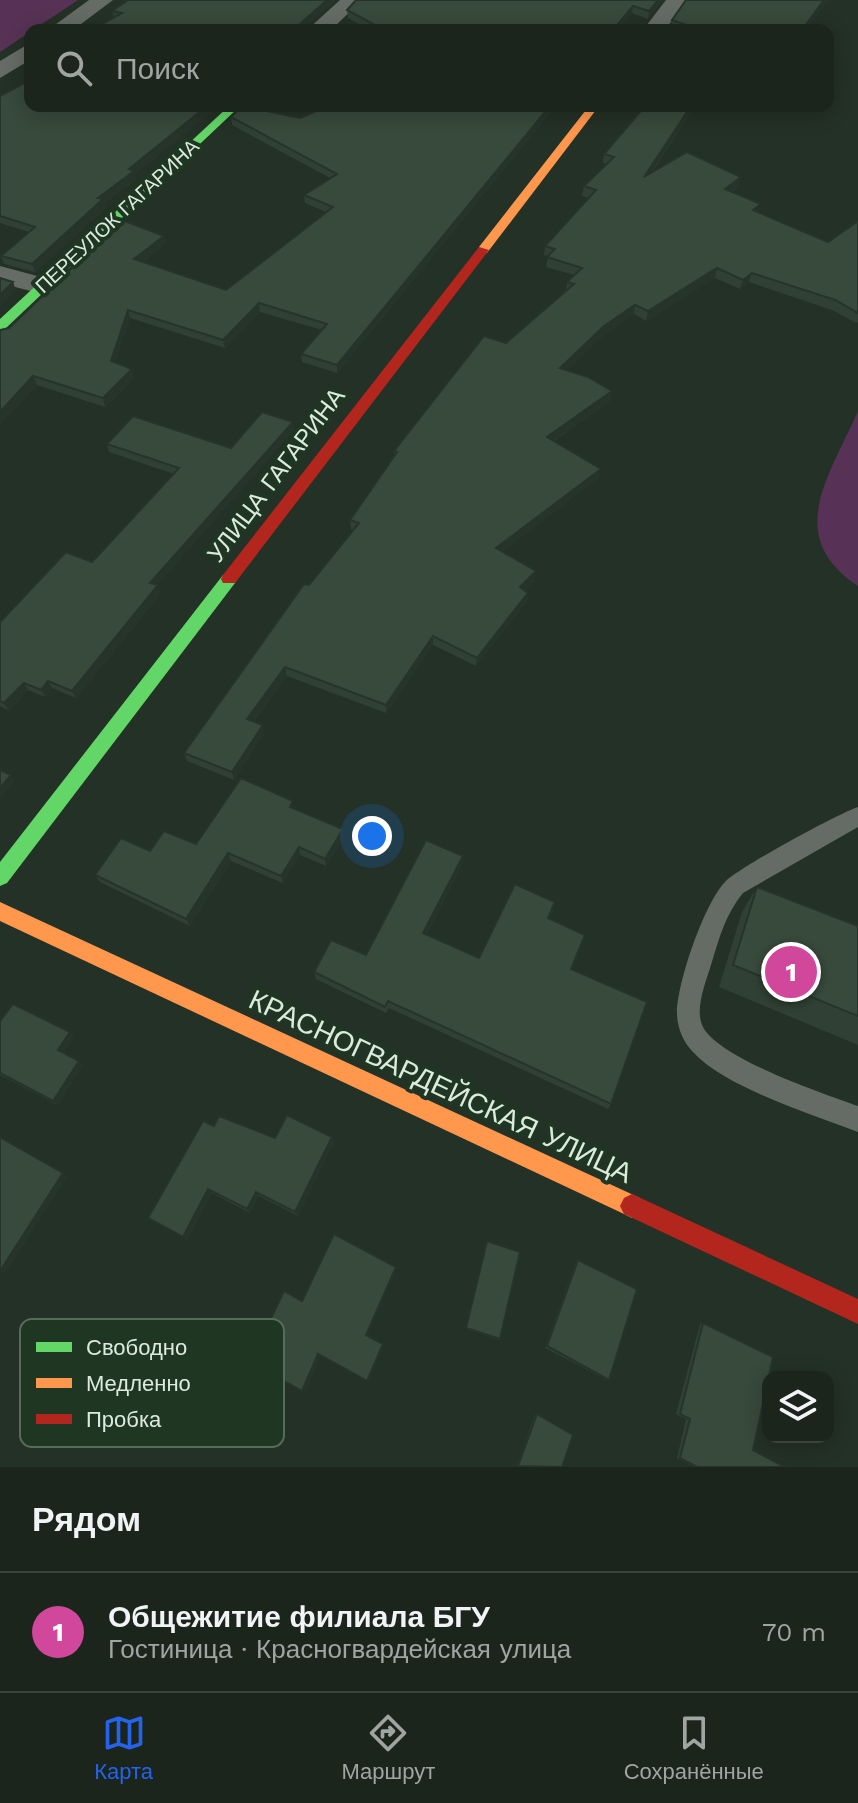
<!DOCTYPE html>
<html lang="ru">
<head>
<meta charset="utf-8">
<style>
  body { margin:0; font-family:"Work Sans",sans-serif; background:#283129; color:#f1f3f6 }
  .controls { position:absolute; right:24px; bottom:24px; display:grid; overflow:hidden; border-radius:16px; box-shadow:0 4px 20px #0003 }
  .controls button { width:72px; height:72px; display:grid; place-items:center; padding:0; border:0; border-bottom:2px solid #39423b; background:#1b251c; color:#f1f3f6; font:40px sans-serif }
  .you { position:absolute; left:372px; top:836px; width:28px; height:28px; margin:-20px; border:6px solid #fff; border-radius:50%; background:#1a73e8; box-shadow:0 0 0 12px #1a73e833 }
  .badge { display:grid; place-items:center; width:52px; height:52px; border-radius:50%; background:#2563eb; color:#fff; font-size:26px; font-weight:700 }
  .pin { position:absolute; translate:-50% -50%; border:4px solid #fff; box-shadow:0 2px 8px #0006 }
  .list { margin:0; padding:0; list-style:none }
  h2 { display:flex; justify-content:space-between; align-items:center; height:104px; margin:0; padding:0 32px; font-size:34px }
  h2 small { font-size:26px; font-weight:400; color:#a0a5a3 }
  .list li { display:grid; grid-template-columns:52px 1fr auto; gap:24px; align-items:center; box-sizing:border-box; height:120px; padding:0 32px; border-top:2px solid #39423b }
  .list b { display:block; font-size:30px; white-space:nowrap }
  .list p { margin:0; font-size:26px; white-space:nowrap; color:#a0a5a3 }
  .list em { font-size:26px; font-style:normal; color:#a0a5a3 }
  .icon { flex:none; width:44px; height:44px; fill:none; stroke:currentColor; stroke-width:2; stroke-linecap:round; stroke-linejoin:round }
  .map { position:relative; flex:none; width:858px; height:1467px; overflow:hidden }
  .search { position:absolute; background:#1b251c; box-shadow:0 4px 20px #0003; left:24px; right:24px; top:24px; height:88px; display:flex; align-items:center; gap:20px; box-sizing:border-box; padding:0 28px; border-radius:16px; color:#a0a5a3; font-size:30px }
  .sheet { height:224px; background:#1b251c }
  nav { display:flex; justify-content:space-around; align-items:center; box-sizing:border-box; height:112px; border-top:2px solid #39423b; background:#1b251c; font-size:22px; color:#a0a5a3 }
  nav a { display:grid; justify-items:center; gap:4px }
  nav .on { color:#2563eb }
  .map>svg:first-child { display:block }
</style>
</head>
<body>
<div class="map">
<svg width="858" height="1467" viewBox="0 0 858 1467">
  <rect width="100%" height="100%" fill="#243126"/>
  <g fill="#573256">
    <path d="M0,0h78l-78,52z"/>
    <path d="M858,411v175c-76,-50 -27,-112 0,-175z"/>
  </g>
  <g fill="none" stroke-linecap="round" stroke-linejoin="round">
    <path fill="#646c65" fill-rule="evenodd" d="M858,807v20l-115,66c-18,22 -24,46 -32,72 -5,17 -16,42 -9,60 14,33 123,69 156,81v26c-46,-18 -132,-44 -165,-80 -10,-10 -16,-25 -16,-39 0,-30 27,-109 48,-131 13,-14 112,-68 133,-75z"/>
    <g fill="#646c65" fill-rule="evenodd">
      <path d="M89,0h24l-40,30h-25z"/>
      <path d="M340,0h22l-31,30h-24z"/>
      <path d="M666,0h21l-22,30h-22z"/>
      <path d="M30,43v17l-30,18v-17z"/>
      <path d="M0,266l52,14 4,6 -4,6 -10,2 -42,-11z"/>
    </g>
    <g fill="#63d668" fill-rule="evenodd">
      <path d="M229,106h11l-235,223 -5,1v-11z"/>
      <path d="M229,573l8,6 -2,4 -228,300 -7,3v-24l223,-287z"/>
    </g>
    <g fill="#ff974d" fill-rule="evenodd">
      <path d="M589,106h10l-112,147h-8v-6z"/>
      <path d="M0,902l640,296 4,8 -4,8 -8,4 -8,-4 -624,-293z"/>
    </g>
    <g fill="#b3261e" fill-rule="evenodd">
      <path d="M479,247l10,3 -254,333h-12l-2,-4 2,-4z"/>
      <path d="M632,1194l226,105v25l-234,-110 -4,-8 4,-8z"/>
    </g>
  </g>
  <g fill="#304034">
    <path d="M662,0l-14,19 -16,-6 -14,17h-248l-22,-12 -1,-8z"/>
    <path d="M828,0l-22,30h-128l-7,-3 1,-7z"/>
    <path d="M112,11l192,19 -190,-12z"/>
    <path d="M30,71v35h188l-83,68 1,6 -32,23 1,5 -70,64 -31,-8 -3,-8 28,-24 -29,-9v-127l30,-16 -2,-8z"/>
    <path d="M556,106l-219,267 -35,-11 -1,-8 21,-24 -62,-18 -35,36 -95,-30 -15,45 20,14 -30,30 -68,-22 -37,39v-94l9,-2 157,-84 -23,18 83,28 100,-78 -21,-9 -1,-8 26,-17 -98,-53 -1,-8 69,1z"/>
    <path d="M690,113l-38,60 87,13 -7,6 26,20 70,30 30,-21v101l-2,1 -24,-13 -83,-28 -9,7 -25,-11 -69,43 -12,-7 -31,22 -36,34 45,21 -2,10 -56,40 45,37 -96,73 32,29 -10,10 3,3 -1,8 -51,65 -43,-21 -47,68 -99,-37 -33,45 11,12 -31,47 -47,-19 -3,-8 125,-168 44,-55 -2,-1 -1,-9 44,-64v-5l112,-108 60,-53 1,-8 7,-7 -28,-8 2,-11 -4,-1 1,-9 44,-48 -7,-2 2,-10 22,-22 -3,-1 1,-9z"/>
    <path d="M293,422l1,8 -137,155 4,8 -85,105 -24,-10 -7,9 -17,-7 -19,21 -9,-5v-84l92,-60 82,-88 -65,-22 -2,-8 124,4z"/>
    <path d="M295,809l49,28 -18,29 -26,-11 -17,28 -52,-22 -41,65 -90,-44 -5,-7 55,-24 46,-7z"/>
    <path d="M463,856l-1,8 -35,70 52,24 74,-48 -4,8 34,24 -11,27 39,135 -3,5 -219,-101 -3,5 -70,-34 -2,-7 52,-17z"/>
    <path d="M757,887l101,39v119l-139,-58 23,-75z"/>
    <path d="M0,1021l70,11 4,5 -11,16 20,12 -25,40 -58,-30z"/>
    <path d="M214,1126l61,12 59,4 -36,74 -39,-20 -9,17 -38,-20 -25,47 -39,-22z"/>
    <path d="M487,1241l13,98 -1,1 -33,-11z"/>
    <path d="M578,1260l31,120h-2l-62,-32 31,-86z"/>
    <path d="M703,1323l50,127 32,17h-90l-18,-9 9,-39 -10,-5 24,-90z"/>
    <path d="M537,1414l-18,53 -2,-1 18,-51z"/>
  </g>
  <g fill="#27342a">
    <path d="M327,0h9l-32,30h-11z"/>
    <path d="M658,0h4l-14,19 1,-8z"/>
    <path d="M824,0h4l-22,30h-4z"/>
    <path d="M633,6l-1,7 -14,17h-5z"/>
    <path d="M207,106h11l-83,68 1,6 -32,23 1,5 -70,64 -3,-8 66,-66 31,-29z"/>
    <path d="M550,106h6l-219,267v-8z"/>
    <path d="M691,106h1l-2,7 -47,73 1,-9z"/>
    <path d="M741,177l-2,9 -17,12 3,-9z"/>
    <path d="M164,236l2,8 -30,23 -2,-8z"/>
    <path d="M717,268l-2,10 -69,43 2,-10z"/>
    <path d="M752,273l-3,9 -9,7 3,-9z"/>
    <path d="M13,282l3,8 -16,16v-11z"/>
    <path d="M259,303l1,9 -35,36 -2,-8z"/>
    <path d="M635,305l-1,9 -31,22 -44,42 1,-10 44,-42z"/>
    <path d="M128,310l2,8 -17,52 -2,-9z"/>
    <path d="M132,369l3,8 -30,30 -2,-9z"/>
    <path d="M33,376l4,9 -37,39v-12z"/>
    <path d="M612,391l-2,10 -64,45 1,-9z"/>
    <path d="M293,422l1,8 -141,160 -3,-7z"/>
    <path d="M601,469l-2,9 -103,79v-9z"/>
    <path d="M536,571l-1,9 -16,16 1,-9z"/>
    <path d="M158,585l3,8 -85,105 -4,-7z"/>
    <path d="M528,593l-1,8 -51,65 1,-8z"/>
    <path d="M433,636v9l-47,68v-8z"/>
    <path d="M285,667l2,9 -38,51 -2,-8z"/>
    <path d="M48,681l4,7 -7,9 -4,-7z"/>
    <path d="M24,683l4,7 -19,21 -5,-8z"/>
    <path d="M263,725l2,8 -31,47 -2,-8z"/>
    <path d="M11,775l4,6 -15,19v-12z"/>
    <path d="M343,829l1,8 -18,29 -1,-7z"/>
    <path d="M299,847l1,8 -17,28 -2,-7z"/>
    <path d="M228,853l3,8 -41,65 -4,-7z"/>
    <path d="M463,856l-1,8 -38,76 -1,-7z"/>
    <path d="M70,1032l4,5 -12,18 -4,-5z"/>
    <path d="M79,1061l4,4 -25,40 -5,-4z"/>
    <path d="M332,1137l2,5 -36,74 -3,-4z"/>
    <path d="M63,1173l5,3 -63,98 -5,-2z"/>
    <path d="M208,1189l4,4 -25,47 -4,-3z"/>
    <path d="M256,1192l3,4 -9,17 -3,-4z"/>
    <path d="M396,1267v4l-29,66 -1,-2z"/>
    <path d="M94,1325l41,21 -14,27 -5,-1z"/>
    <path d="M383,1344l1,2 -15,36 -2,-1z"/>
    <path d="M318,1354l3,2 -15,36 -4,-1z"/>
  </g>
  <g fill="#384a3c" stroke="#27342a" stroke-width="2">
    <path d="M128,0h199l-34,30h-201l30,-17 -10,-2z"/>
    <path d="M356,0h302l-9,11 -16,-5 -20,24h-229l-37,-20z"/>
    <path d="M686,0h138l-22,30h-101l-29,-10z"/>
    <path d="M30,80v26h177l-78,63 5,2 -36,27 5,1 -71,65 -31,-8 34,-29 -35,-11v-120z"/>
    <path d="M243,106l57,12 28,-12h222l-213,259 -36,-11 26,-30 -68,-21 -36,37 -95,-30 -17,51 21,8 -29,29 -70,-22 -33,36v-82l9,-2 113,-108 42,16 -30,23 92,31 107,-83 -29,-12 33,-21 -106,-57z"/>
    <path d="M645,106h46l-47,71 43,-25 54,25 -16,12 36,15 -8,6 75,32 30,-21v92l-23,-13 -83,-27 -9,7 -26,-12 -69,43 -13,-6 -31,21 -44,42 28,9 24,14 -65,46 54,32 -105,79 40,23 -16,16 8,6 -51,65 -44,-22 -47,69 -101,-38 -38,52 16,6 -31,47 -48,-19 120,-169 5,1 50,-62 -9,-3 47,-68 -3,-1 90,-115 22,7 68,-59 -7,-2 15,-14 -35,-11 8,-8 -10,-3 51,-56 -12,-4 30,-29 -10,-3z"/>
    <path d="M0,278l13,4 -13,13z"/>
    <path d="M262,412l31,10 -143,161 8,2 -86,106 -24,-10 -7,9 -17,-7 -20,20 -4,-2v-79l66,-70 26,10 87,-94 -72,-24 26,-28 98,32z"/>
    <path d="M0,770l11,5 -11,13z"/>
    <path d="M241,778l52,23 -3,6 53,22 -18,30 -26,-12 -18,29 -53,-23 -42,66 -91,-44 26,-37 29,13 14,-20 32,13z"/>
    <path d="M426,840l37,16 -40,77 56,25 36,-74 40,18 -7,16 37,17 -14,34 76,33 -36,102 -223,-103 -3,6 -71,-35 17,-32 35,15z"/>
    <path d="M757,887l101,39v90l-125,-51z"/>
    <path d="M13,1004l57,28 -12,18 21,11 -26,40 -53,-28v-52z"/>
    <path d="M287,1115l45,22 -37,75 -39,-20 -9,17 -39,-20 -25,48 -35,-19 55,-97 11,5 5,-10 56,22z"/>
    <path d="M0,1137l63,36 -63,98z"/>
    <path d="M334,1234l62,33 -30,68 17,9 -16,37 -49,-27 -16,37 -52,-29 34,-71 18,10z"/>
    <path d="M487,1241l33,11 -20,87 -34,-11z"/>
    <path d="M578,1260l59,29 -28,91 -62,-34z"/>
    <path d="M703,1323l70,34 -20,93 32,17h-88l-17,-9 10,-39 -10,-5z"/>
    <path d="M537,1414l36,21 -11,32 -44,-1z"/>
  </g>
  <g text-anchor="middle" stroke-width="8" stroke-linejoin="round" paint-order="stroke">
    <g font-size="20" fill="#ddeade" stroke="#1f3623">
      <text transform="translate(117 216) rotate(-43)" y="7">ПЕРЕУЛОК ГАГАРИНА</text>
    </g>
    <g font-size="24" fill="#ddeade" stroke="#1f3623">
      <text transform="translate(276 475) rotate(-53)" y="8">УЛИЦА ГАГАРИНА</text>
    </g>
    <g font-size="28" fill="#ddeade" stroke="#1f3623">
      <text transform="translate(441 1086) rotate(25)" y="10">КРАСНОГВАРДЕЙСКАЯ УЛИЦА</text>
    </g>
  </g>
  <rect x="20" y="1319" width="264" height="128" rx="12" fill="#1f3623" stroke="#586c5b" stroke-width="2"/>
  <rect x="36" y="1342" width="36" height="10" fill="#63d668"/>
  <rect x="36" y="1378" width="36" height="10" fill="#ff974d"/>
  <rect x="36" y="1414" width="36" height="10" fill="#b3261e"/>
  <g font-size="22" fill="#ddeade">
    <text x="86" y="1355">Свободно</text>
    <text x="86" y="1391">Медленно</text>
    <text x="86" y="1427">Пробка</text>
  </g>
</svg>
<div class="controls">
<button><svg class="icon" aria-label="layers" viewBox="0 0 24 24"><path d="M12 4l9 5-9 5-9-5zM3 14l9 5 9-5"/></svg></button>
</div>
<div class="you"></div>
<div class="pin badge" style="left:791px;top:972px;background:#d1479c">1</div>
<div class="search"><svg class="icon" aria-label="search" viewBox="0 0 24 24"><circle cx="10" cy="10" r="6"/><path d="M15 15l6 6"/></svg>Поиск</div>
</div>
<section class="sheet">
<h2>Рядом<small></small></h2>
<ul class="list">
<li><span class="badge" style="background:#d1479c">1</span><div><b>Общежитие филиала БГУ</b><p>Гостиница · Красногвардейская улица</p></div><em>70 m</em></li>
</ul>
</section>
<nav>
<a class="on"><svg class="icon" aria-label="map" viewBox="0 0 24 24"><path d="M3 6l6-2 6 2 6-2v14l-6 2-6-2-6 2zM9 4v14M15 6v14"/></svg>Карта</a>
<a><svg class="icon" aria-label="directions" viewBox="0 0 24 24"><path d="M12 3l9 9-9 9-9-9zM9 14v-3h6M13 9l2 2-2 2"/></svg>Маршрут</a>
<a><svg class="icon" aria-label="saved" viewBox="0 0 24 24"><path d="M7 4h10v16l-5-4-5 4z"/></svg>Сохранённые</a>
</nav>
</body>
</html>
